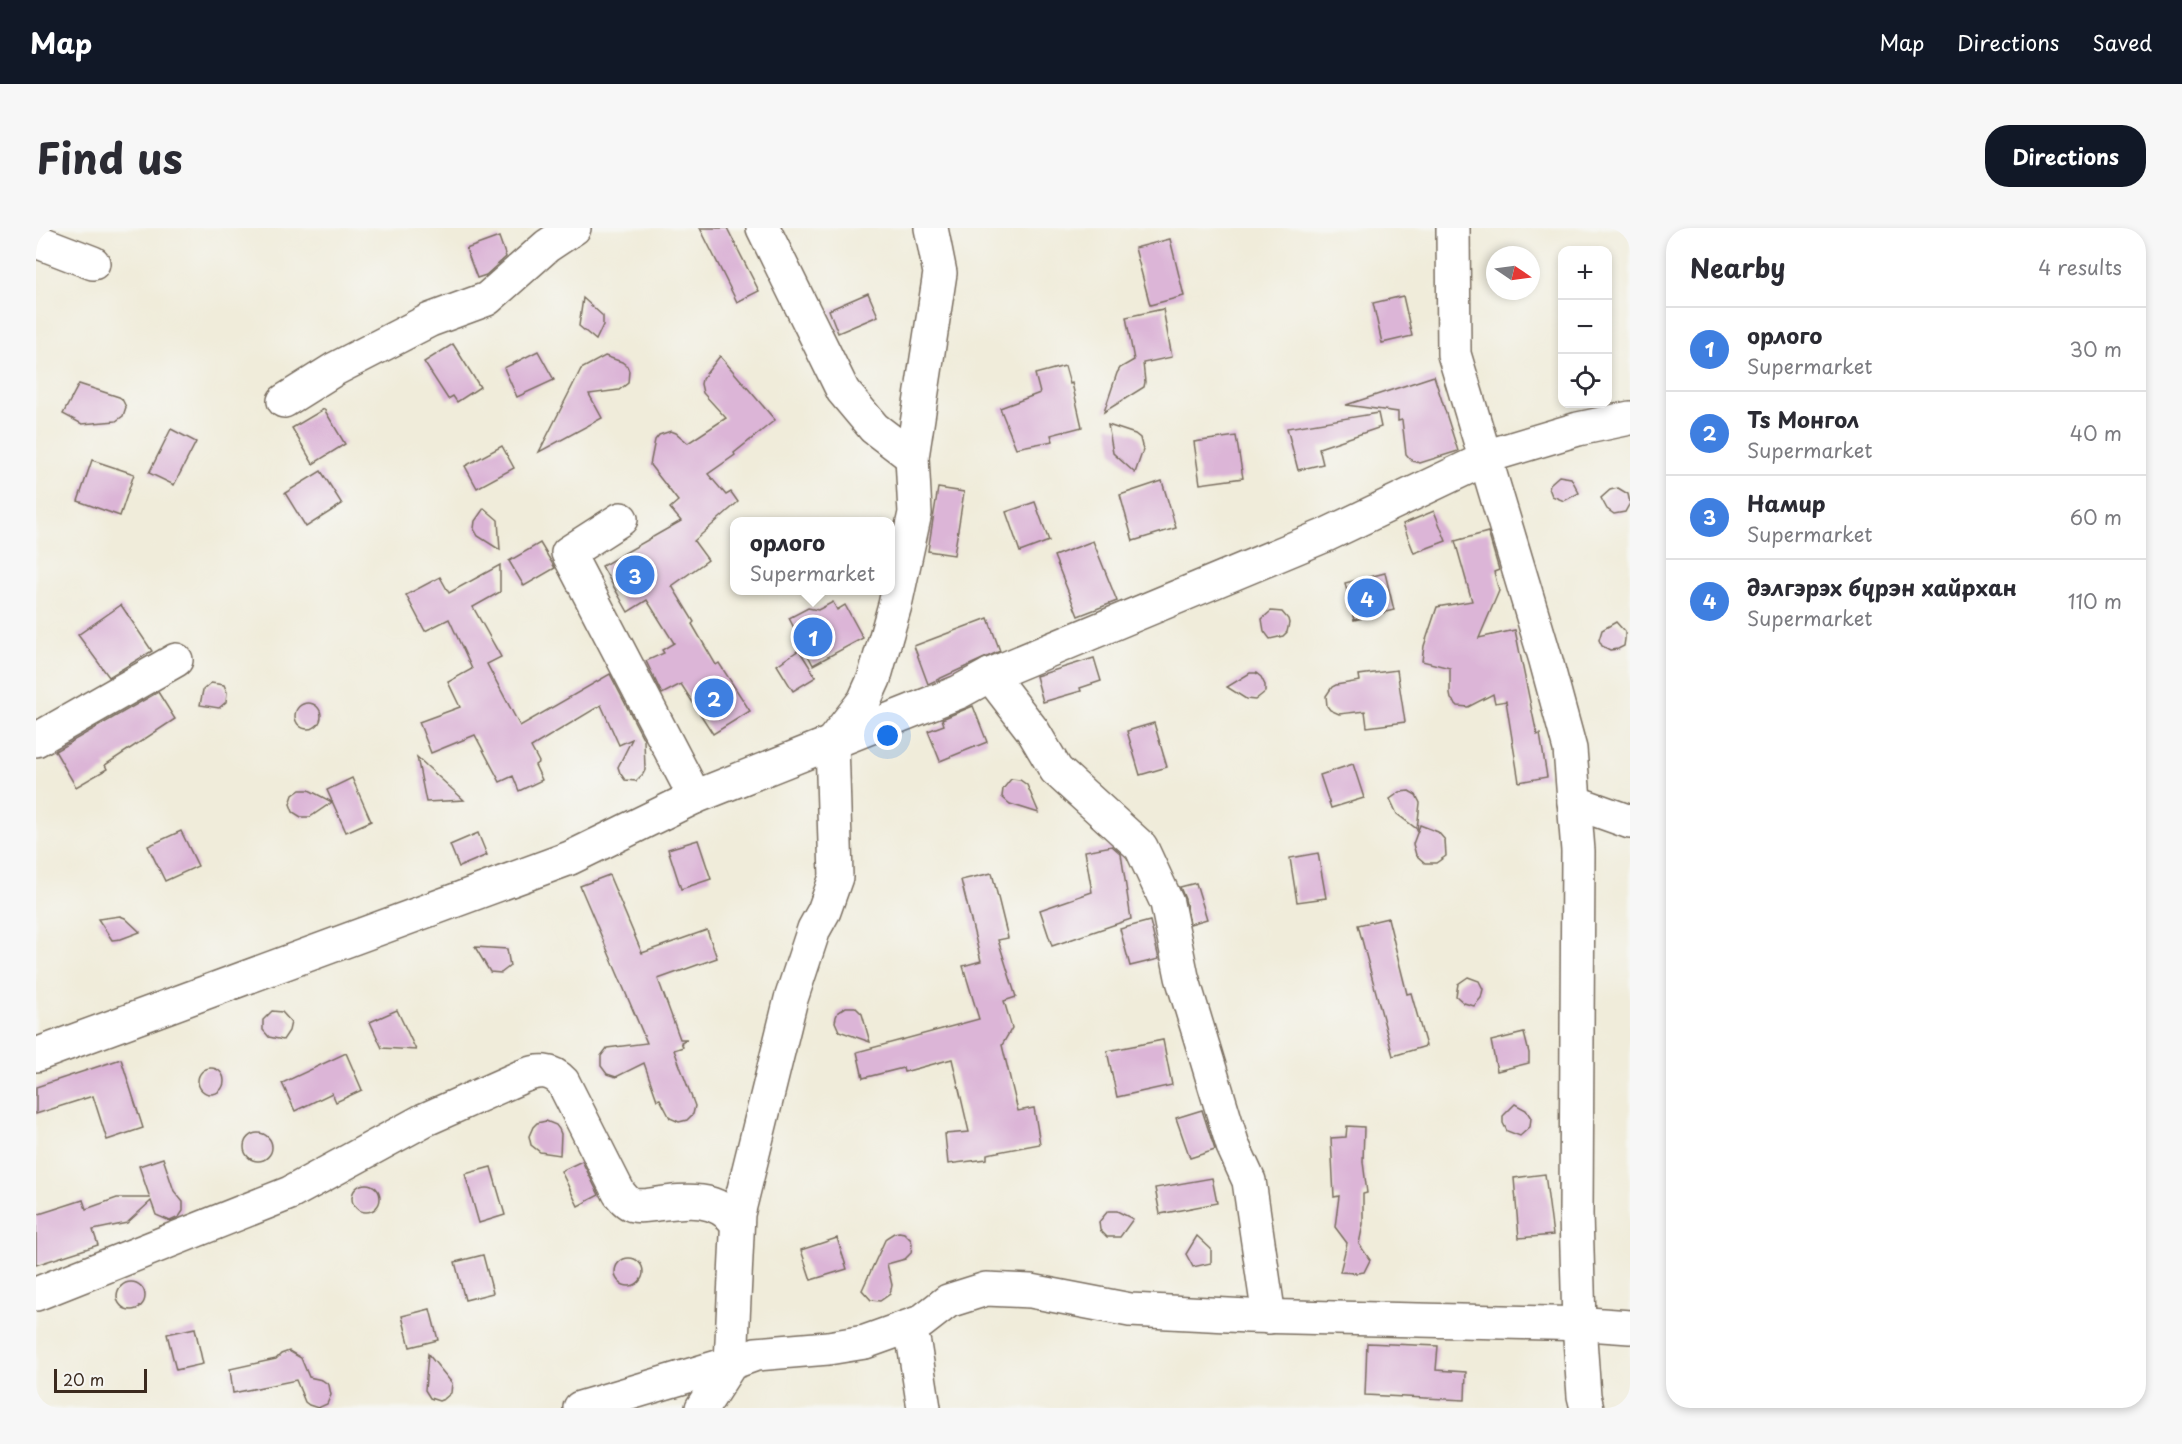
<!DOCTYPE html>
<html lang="en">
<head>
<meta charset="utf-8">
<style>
  body { margin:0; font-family:"Playpen Sans",sans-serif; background:#f7f7f7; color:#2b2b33 }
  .controls { position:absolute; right:18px; top:18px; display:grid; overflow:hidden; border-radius:12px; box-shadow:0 3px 9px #0003 }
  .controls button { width:54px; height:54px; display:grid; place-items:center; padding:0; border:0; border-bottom:2px solid #e1e1e2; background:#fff; color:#2b2b33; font:30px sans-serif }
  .compass { position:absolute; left:1450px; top:18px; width:54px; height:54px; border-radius:50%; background:#fff; box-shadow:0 3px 9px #0003; rotate:103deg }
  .scale { position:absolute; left:18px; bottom:15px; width:93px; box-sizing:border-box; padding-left:6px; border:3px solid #3b2a1e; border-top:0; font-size:16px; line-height:21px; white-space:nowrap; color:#3b2a1e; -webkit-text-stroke:4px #f6f6f2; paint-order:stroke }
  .you { position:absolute; left:852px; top:508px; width:21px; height:21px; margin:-15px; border:4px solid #fff; border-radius:50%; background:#1a73e8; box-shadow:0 0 0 9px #1a73e833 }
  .badge { display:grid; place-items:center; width:39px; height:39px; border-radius:50%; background:#111827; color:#fff; font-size:20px; font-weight:700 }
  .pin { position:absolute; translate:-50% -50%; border:3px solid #fff; box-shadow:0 2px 6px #0006 }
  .popup { position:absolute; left:694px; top:289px; width:165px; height:78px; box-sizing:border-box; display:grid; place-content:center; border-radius:12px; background:#fff; filter:drop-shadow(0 2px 4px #0005); font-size:20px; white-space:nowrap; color:#7c7c81 }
  .popup b { font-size:22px; color:#2b2b33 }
  .popup::after { content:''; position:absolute; left:50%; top:100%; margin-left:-12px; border:12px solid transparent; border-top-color:#fff }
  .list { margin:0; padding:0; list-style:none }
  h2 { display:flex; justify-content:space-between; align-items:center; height:78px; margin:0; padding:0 24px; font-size:26px }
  h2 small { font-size:20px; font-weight:400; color:#7c7c81 }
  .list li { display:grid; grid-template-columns:39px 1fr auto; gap:18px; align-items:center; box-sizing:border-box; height:84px; padding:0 24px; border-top:2px solid #e1e1e2 }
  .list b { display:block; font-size:22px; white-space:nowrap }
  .list p { margin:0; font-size:20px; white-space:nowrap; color:#7c7c81 }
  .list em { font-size:20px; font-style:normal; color:#7c7c81 }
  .icon { flex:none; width:33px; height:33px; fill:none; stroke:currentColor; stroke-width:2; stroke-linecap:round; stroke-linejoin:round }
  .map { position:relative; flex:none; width:1594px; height:1180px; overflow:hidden; border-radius:24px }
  header { display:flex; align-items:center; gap:36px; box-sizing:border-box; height:84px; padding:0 30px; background:#111827; color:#fff }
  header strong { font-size:28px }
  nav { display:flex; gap:33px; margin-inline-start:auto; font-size:21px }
  .intro { display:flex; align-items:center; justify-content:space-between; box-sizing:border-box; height:144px; padding:0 36px }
  h1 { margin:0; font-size:42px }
  .button { padding:15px 27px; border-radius:24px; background:#111827; color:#fff; font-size:21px; font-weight:700 }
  main { display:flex; gap:36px; padding:0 36px }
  aside { flex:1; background:#fff; border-radius:24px; box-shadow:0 3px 9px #0003 }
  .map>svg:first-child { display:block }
</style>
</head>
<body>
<header>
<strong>Map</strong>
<nav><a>Map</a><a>Directions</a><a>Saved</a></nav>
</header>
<div class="intro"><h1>Find us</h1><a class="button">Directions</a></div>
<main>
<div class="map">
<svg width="1594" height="1180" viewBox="0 0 1594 1180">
  <rect width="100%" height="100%" fill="#f6f6f2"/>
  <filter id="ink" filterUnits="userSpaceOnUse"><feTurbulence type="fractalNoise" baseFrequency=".0167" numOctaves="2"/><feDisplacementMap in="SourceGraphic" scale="12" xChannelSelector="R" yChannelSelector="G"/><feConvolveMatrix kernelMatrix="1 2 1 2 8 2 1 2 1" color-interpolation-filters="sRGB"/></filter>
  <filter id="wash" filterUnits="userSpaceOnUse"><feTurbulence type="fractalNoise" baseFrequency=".008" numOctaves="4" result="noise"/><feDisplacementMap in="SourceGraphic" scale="24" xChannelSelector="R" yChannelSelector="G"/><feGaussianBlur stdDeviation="1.35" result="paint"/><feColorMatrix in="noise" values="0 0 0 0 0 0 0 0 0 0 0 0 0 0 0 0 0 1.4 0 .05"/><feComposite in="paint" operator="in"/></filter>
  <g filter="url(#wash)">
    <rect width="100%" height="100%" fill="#f0ecda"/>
    <g id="blocks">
      <g fill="#dcb5d7">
        <path d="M664,0h27l32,63 -22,11z"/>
        <path d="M463,9l7,20 -20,18 -9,3 -11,-29z"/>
        <path d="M1134,11l14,57 -34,9 -15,-57z"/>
        <path d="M832,65l10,23 -40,17 -9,-23z"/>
        <path d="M1367,68l9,40 -30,7 -9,-40z"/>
        <path d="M547,70l20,18v9l-7,15 -17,-14z"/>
        <path d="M1127,81l9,48 -29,6 2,19 -1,5 -40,25 13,-39 3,-5 14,-8 -8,-43z"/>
        <path d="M417,116l27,43 -23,15 -4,-6 -5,3 -24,-37z"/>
        <path d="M502,123l16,29 -37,17 -13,-29z"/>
        <path d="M569,128l17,6 5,4 2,5 -1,12 -9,7 -30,4 13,24 -63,34 42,-83z"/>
        <path d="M684,128l55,64 -41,33 1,2 -27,19 18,21 5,-3 7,10 -44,39 14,19 -36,26 22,36 -2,2 24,41 3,-2 31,48 -37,23 -32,-50 -19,10 -16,-33 18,-8 -2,-3 12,-7 -27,-43 -19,12 -26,-46 79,-45 -11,-13 8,-7 -28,-36 5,-25 4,-5 12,-4 5,2 12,10 38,-25 -23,-25 -2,-9 1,-5z"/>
        <path d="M1029,138l5,18 2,-1 10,44 -31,8 2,6 -37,7 -16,-40 40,-15 -5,-19z"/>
        <path d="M1398,148l24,75 -38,12 -8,-2 -6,-7 -4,-34 -4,1v-9l-52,-7z"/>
        <path d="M43,156l40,13 3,2 4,8 -3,9 -7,5 -34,3 -19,-10z"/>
        <path d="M288,181l21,35 -32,20 -21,-36z"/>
        <path d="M1342,185l3,14 -62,21 4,16 -25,6 -11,-42z"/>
        <path d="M1072,197l27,9 5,4 3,12 -8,23 -22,-20z"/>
        <path d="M135,201l25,13 -22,43 -25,-12z"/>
        <path d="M1200,208l7,42 -43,6 -6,-42z"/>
        <path d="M466,218l12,22 -37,20 -12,-22z"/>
        <path d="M56,232l42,14 -14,42 -42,-15z"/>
        <path d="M285,243l21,33 -36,23 -21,-34z"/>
        <path d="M1523,248l12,2 8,15 -15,8 -12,-5 -3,-8 1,-4z"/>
        <path d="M1126,253l14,47 -43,13 -13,-46z"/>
        <path d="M902,260l26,4 -10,63 -26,-4z"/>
        <path d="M1582,260l10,6 2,9 -5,9 -11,2 -7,-5 -6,-11 9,-8z"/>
        <path d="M999,274l14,39 -29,11 -14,-40z"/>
        <path d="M448,280l14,12 2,30 -22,-14 -4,-7 1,-8z"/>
        <path d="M1398,283l12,30 -32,12 -11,-29z"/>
        <path d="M1452,304l11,38 -5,2 5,19 -20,47 36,-8 22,105 3,-1 7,43 -28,5 -13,-81 -11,2 -2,-9 -25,13 -10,-1 -7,-7 -1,-5v-26l-28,-7 2,-15 13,-39 35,-6 -17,-60z"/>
        <path d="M1057,313l24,60 -39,15 -24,-60z"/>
        <path d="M504,315l15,25 -31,18 -15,-25z"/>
        <path d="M464,337v27l-27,15 28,50 -14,7 33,62 90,-52 34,66 1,30 -2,4 -7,7 -11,-1 -5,-7 -2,-6 14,-28 -13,6 -18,-40 -70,42 8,15 -4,3 7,15 -23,11 -6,-15 -13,6 -25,-47 -44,18 -12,-31 41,-15 -12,-25 24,-13 -23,-50 -24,12 -19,-36 34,-18 9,16z"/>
        <path d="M1349,345l9,37 -40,10 -9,-37z"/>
        <path d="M797,374l4,8 8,-5 18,33 -50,27 -24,-47 19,-10 10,2z"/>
        <path d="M85,377l31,46 -43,26 -31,-42z"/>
        <path d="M1235,383l11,1 6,7 1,4 -2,9 -4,4 -13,3 -6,-8 -2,-12z"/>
        <path d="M952,390l12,33 -72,33 -14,-38z"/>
        <path d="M1580,394l9,10v7l-1,7 -6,3 -8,1 -8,-4 -3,-6 3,-10z"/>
        <path d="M763,422l17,27 -23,14 -16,-26z"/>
        <path d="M1058,430l7,23 -21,7 1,3 -38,11 -7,-26z"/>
        <path d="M1361,442l8,52 -38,5 -2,-16 -26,3 -9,-4 -3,-4 -1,-10 6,-9 4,-2 24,-4 -1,-6z"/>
        <path d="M1214,445h6l5,4 4,8v7l-10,8 -9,-1 -19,-12z"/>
        <path d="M175,455l13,2 3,7 -1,10 -7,6 -19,-3 3,-15z"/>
        <path d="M122,464l17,27 -70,46 2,4 -31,18 -21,-36z"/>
        <circle cx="272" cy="488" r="13"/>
        <path d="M937,478l14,36 -47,19 -12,-30 16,-6 -2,-6z"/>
        <path d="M1118,495l13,44 -27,8 -13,-44z"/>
        <path d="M381,529l47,43 -38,2z"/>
        <path d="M1317,536l11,34 -33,10 -11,-33z"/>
        <path d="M316,550l19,43 -25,11 -19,-42z"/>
        <path d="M975,551l9,1 7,5 12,28 -29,-9 -8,-7 1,-8z"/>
        <path d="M264,562h9l23,12 -22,15h-9l-8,-5 -3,-8 3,-9z"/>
        <path d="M1373,563l7,4 4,8 -3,26 -20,-15 -7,-15 10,-7z"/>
        <path d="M1384,597l18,7 7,8 1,16 -10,7h-11l-9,-8 -3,-11z"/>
        <path d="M145,603l17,35 -33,15 -17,-35z"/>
        <path d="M442,605l9,22 -28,12 -9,-22z"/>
        <path d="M662,612l13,39 -30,10 -13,-40z"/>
        <path d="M1076,618l9,8 10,65 -79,27 -12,-36 52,-18 -7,-41z"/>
        <path d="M1282,625l8,45 -29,4 -7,-44z"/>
        <path d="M956,645l16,65 -10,2 18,57 -12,4 8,27 -10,17 16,66 16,-3 6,36 -53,10v5l-39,5 -3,-30 24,-2 -17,-73 -48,13 -1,-4 -40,10 -6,-26 122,-33 -16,-53 18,-5 -20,-81z"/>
        <path d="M573,647l33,78 65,-23 10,28 -59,21 22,60h7l-6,3 2,5 -9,3 21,56 -2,8 -6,6 -8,2 -9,-4 -10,-19 -3,1 -13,-37 -28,14 -9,-3 -6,-8v-10l6,-8 40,-5 -67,-157z"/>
        <path d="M1160,655l11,36 -17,5 -5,-25 -5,-12z"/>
        <path d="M84,688l5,2 15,14 -19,7 -9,1 -14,-21z"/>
        <path d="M1352,690l19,76 4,-1 15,53 -33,10 -35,-131z"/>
        <path d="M1114,693l9,38 -29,7 -10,-37z"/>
        <path d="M439,719l32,2 3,17 -9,7 -11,-1z"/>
        <path d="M1432,749l11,4 4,8 -2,9 -7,8 -10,-3 -8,-7 2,-12z"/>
        <path d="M810,779h9l7,7 8,28 -31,-11 -4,-9 1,-5 2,-5z"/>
        <path d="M361,782l19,40 -34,-2 -12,-26z"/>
        <path d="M236,783l10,1 9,10 -2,9 -6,9 -14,-3 -6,-7v-10z"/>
        <path d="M1488,805l5,20v10l-32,8 -6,-30z"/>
        <path d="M1127,812l9,45 -55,12 -10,-46z"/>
        <path d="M310,825l16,37 -26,12 -4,-9 -37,18 -13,-28z"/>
        <path d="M85,831l22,69 -36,12 -14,-44 -57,18v-27z"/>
        <circle cx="175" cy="853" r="13"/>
        <path d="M1479,876l11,6 5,8 -1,9 -10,9 -13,-5 -4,-8v-7z"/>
        <path d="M1166,882l13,40 -25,8 -14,-40z"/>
        <path d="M510,893l10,4 3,4 2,5 -1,21 -20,-3 -9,-7 -2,-9 4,-9 4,-4z"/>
        <path d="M1311,898l17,1 -1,35 4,31 -4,1v30l-4,20 11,16 -6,12 -7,1 -17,-1 7,-29 -12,-16 4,-31 -5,1 -3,-59 15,-1z"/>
        <circle cx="222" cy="919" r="14"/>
        <path d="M127,930l11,33 9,11v9l-4,6 -9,4 -14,-6 -5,-14 -24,22 -34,7 5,15 -62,20v-50l47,-15 3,9 31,-11h33l-11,-32z"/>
        <path d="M546,933l17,34 -21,11 -17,-35z"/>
        <path d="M455,939l14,48 -26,8 -14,-49z"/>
        <path d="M1509,946l8,61 -34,3 -5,-60z"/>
        <path d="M1176,950l5,25 -57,11 -5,-26z"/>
        <circle cx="330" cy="970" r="14"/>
        <path d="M1072,983h9l16,8 -13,18h-13l-7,-7 -1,-8z"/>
        <path d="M863,1004l5,1 7,7 1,4 -1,9 -6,6 -18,5 5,21 -2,9 -10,7 -9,-1 -9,-10 24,-52 8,-5z"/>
        <path d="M1161,1008l14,13v14l-18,4 -7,-13z"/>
        <path d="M801,1010l10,31 -36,11 -10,-30z"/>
        <path d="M447,1027l10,38 -28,7 -10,-38z"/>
        <circle cx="593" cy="1044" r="14"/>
        <circle cx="95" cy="1068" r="14"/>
        <path d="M394,1081l8,31 -28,7 -8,-31z"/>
        <path d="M159,1100l8,36 -27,6 -9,-36z"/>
        <path d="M1331,1115l71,3 -2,24 30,2 -1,28 -100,-5z"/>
        <path d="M253,1123l12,7 8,19 13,3 7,5 2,10 -4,9 -9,4 -9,-3 -4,-3 -9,-22 -63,13 -3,-24 46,-10 5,-5z"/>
        <path d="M392,1126l24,29 -1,10 -7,6 -5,2 -9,-3 -5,-8z"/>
      </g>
    </g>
  </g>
  <g filter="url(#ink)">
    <use href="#blocks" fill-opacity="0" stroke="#7a6e60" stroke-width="1.5"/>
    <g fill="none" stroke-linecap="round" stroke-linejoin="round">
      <g stroke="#7a6e60" stroke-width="36">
        <g id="street">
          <path d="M727,0l80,163 31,37 38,29"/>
          <path d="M1417,0l1,126 91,303 25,92 8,102 -2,363 3,110 5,72 3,12"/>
          <path d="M0,13l57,22"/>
          <path d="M248,173l51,-32 95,-49 57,-21 60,-53 27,-18"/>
          <path d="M585,291l-53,34 127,244"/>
          <path d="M954,447l43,56 23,39 85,77 26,56 15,74 51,169 16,35 20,136"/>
          <path d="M0,512l140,-80"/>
          <path d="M1538,574l56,20"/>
          <path d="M0,827l534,-197 125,-61 264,-105 31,-17 336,-140 172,-82 80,-24 52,-11"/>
          <path d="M0,1066l254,-101 134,-73 99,-44c16,-6 28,-7 40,6l56,111c4,5 8,10 14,12 7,2 17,0 24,-1 30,-4 60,-8 80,19"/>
          <path d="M870,1100l8,16 10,64"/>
          <path d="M544,1180l151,-45 7,-149 53,-215 23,-70 10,-18 12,-34 -4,-135 32,-41 10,-22 21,-74 20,-92 -3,-56 28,-184 -9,-45"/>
          <path d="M666,1180l29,-45 25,-9 72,-6 37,-6 56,-20 27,-21 38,-12 45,2 99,19 118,6 340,8 42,3"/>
        </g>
      </g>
      <use href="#street" stroke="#fff" stroke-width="33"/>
    </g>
  </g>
</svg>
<div class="controls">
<button>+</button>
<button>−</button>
<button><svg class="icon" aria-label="locate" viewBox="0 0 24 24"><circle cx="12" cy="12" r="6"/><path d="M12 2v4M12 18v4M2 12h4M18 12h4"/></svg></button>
</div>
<svg class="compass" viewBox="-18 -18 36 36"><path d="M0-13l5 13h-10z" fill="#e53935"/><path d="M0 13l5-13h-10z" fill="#7c7c81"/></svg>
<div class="scale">20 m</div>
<div class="you"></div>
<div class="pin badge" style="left:777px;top:409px;background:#3f7fe0">1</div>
<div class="popup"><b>орлого</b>Supermarket</div>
<div class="pin badge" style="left:678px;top:470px;background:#3f7fe0">2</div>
<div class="pin badge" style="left:599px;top:347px;background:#3f7fe0">3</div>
<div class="pin badge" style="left:1331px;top:370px;background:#3f7fe0">4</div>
</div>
<aside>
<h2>Nearby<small>4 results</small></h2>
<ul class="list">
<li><span class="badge" style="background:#3f7fe0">1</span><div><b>орлого</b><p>Supermarket</p></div><em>30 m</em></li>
<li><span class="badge" style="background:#3f7fe0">2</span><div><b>Ts Монгол</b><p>Supermarket</p></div><em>40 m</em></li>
<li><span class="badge" style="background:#3f7fe0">3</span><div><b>Намир</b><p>Supermarket</p></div><em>60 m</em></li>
<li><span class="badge" style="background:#3f7fe0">4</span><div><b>дэлгэрэх бүрэн хайрхан</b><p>Supermarket</p></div><em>110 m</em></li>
</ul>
</aside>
</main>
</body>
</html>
